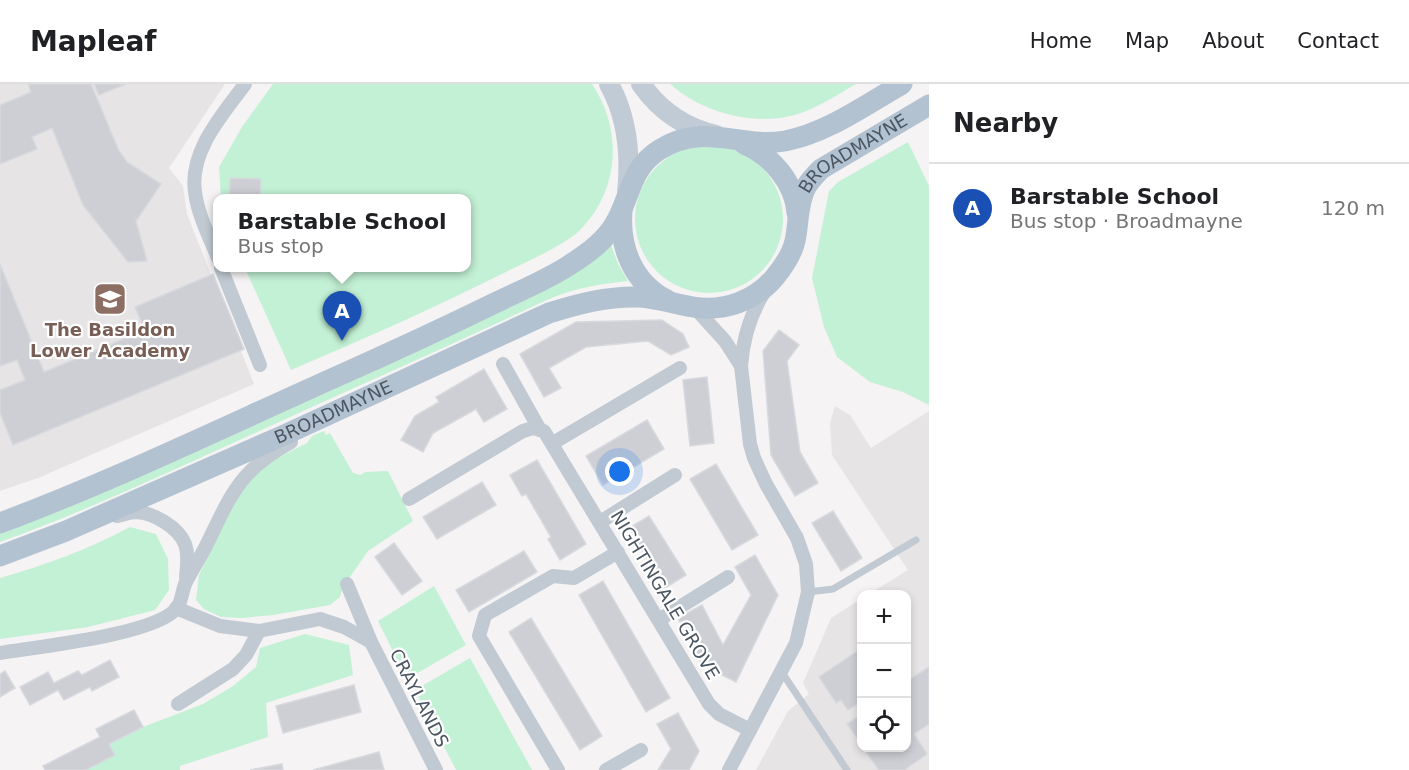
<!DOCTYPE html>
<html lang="en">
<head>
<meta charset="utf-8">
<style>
  body { margin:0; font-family:"DejaVu Sans",sans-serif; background:#f6f6f6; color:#202124 }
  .controls { position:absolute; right:18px; bottom:18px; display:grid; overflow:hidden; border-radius:12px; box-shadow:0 3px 9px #0003 }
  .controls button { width:54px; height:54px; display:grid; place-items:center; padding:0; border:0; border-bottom:2px solid #e0e0e0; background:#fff; color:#202124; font:30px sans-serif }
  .you { position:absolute; left:620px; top:388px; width:21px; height:21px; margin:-15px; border:4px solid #fff; border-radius:50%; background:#1a73e8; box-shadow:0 0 0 9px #1a73e833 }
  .badge { display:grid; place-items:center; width:39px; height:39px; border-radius:50%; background:#0b8043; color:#fff; font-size:20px; font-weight:700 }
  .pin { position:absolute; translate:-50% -50px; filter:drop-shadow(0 2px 3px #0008) }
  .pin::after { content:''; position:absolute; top:32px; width:21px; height:18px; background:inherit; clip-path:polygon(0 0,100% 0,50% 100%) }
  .popup { position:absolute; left:213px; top:110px; width:258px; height:78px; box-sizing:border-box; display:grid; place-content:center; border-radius:12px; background:#fff; filter:drop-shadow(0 2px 4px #0005); font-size:20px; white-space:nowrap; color:#757577 }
  .popup b { font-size:22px; color:#202124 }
  .popup::after { content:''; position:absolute; left:50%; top:100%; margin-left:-12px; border:12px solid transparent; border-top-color:#fff }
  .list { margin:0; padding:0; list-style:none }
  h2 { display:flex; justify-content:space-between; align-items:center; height:78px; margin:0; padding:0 24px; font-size:26px }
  h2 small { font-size:20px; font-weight:400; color:#757577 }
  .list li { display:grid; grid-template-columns:39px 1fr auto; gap:18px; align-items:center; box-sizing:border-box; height:90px; padding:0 24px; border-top:2px solid #e0e0e0 }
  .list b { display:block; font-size:22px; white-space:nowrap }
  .list p { margin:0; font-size:20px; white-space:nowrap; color:#757577 }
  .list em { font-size:20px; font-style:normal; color:#757577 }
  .icon { flex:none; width:33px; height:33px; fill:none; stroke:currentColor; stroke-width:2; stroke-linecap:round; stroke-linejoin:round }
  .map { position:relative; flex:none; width:929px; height:686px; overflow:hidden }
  header { display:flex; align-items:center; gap:36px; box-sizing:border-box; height:84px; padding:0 30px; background:#fff; border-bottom:2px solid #e0e0e0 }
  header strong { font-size:28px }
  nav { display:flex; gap:33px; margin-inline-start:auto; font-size:21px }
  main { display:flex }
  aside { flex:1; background:#fff }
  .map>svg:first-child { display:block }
</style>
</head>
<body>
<header>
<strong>Mapleaf</strong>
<nav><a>Home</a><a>Map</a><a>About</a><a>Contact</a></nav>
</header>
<main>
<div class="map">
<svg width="929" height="686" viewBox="0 0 929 686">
  <rect width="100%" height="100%" fill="#f5f3f3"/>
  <g fill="#e6e4e5">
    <path d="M0,0h225l-56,84 14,18 4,28 67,170 -216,94 -38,13z"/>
    <path d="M835,322l15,9 21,33 58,-37v359h-173l32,-59 21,-17 -6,-11 28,-65 30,-19 1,149h44v-153l-37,-1 39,-24 -76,-115 -2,-32z"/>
  </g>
  <g fill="#c3f1d5">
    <path d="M273,0h319c31,46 28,107 -13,147 -13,13 -53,31 -71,40 -72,36 -144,68 -217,99l-46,-102h221v-69l-245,-1 -2,-31 23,-40z"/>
    <path d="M670,0h186c-16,9 -32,20 -50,27 -43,18 -101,4 -136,-27z"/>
    <path d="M908,58l21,44v219l-26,-13 -33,-10 -33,-25 -13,-30 -12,-49 17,-87 9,-9z"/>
    <circle cx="709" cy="135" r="74"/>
    <path d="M611,161l7,19 10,17c-28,3 -53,7 -79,18 -98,46 -196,89 -294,134 -84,38 -168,78 -255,109v-13z"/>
    <path d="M324,347l2,4 4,-2 23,40 8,2 4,-3 23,-1 25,50 -45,30 -25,36 -3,10 -10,8 -57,10 -31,3 -21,-1 -17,-8 -8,-9 3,-25 39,-79 19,-24 20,-14 30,-15 5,-7z"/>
    <path d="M130,443l26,7 12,25 1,31 -14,20 -67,17 -88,12v-61c45,-13 89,-29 130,-51z"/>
    <path d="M434,502l32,59 -59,34 -29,-58z"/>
    <path d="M305,550l44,11 4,30 -87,28 2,34 -88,29v4h-94l29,-15 -6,-11 34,-17 60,-23 30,-18 23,-19 4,-19z"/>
    <path d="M470,574l62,112h-76l-41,-80z"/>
  </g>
  <g fill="#cdcfd5" stroke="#d7d9de" stroke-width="1.5">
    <path d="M28,0h63l28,67 8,11 34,22 -25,37 11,40 -19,1 -45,-57 -31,-77 -20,9 5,12 -37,15v-59l31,-13z"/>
    <path d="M94,0h32l-27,11z"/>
    <path d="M230,94l31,1 -1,20h-31z"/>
    <path d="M0,180l44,108 101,-42 -10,-23 78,-33 31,75 -231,96 -13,-32v-23l25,-10 -8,-20 -17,6z"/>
    <path d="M662,236l21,14 6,13 -18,8 -23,-14 -62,6 -37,21 12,20 -17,9 -24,-43 56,-32z"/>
    <path d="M779,246l20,15 -12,16 13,91 18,31 -23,13 -24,-41 -8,-104z"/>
    <path d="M484,285l23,40 -23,13 -8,-13 -43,24 -10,19 -22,-12 14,-24 24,-14 -3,-5z"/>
    <path d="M707,293l7,66 -24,3 -7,-66z"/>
    <path d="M647,336l17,29 -61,36 -17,-29z"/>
    <path d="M537,376l49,84 -26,16 -12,-21 3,-2 -25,-43 -4,2 -12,-21z"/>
    <path d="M716,380l42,71 -26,15 -42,-71z"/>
    <path d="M482,398l14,23 -59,34 -14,-22z"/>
    <path d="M833,427l29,47 -21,13 -29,-48z"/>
    <path d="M649,432l37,59 -21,13 -36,-60z"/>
    <path d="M394,459l28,38 -20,14 -27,-38z"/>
    <path d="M524,467l13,21 -68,40 -13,-22z"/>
    <path d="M755,471l23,40 -42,87 -34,-17 -24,-47 24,-13 21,40 28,-50 -16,-28z"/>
    <path d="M603,497l67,117 -24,14 -67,-117z"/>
    <path d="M531,534l71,118 -22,14 -71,-118z"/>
    <path d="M862,564v53l-14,9 -7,-10 -5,3 -17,-26z"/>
    <path d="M110,576l9,17 -27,14 -2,-4 -26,13 -6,-10 -28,15 -10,-18 28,-15 6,11 24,-12 4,4z"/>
    <path d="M929,583v57l-15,10 13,20 -23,16h-25l-16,-22h43v-54l4,-2 -2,-3 -2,1v-8z"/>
    <path d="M5,587l10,17 -15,9v-23z"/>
    <path d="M354,601l7,27 -78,21 -7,-27z"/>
    <path d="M134,626l9,17 -34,17 6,11 -29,15h-41l-2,-4 57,-29 -4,-8z"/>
    <path d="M678,629l21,38 -10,19h-31l13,-21 -14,-25z"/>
    <path d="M862,630v31l-15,-21z"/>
    <path d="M379,668l5,18h-71z"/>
    <path d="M282,680l1,6h-33z"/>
  </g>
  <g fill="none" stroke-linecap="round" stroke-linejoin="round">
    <g stroke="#c1cad2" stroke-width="7">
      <path d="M808,508l25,-3 83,-49"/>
      <path d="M781,587l66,99"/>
    </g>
    <g stroke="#c1cad2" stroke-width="14">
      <path d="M218,174c-9,-22 -20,-43 -23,-66 -6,-41 28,-78 50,-108"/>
      <path d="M221,184l39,97"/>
      <path d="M694,223l31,34 16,25"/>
      <path d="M503,280l37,66"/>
      <path d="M553,359l127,-75"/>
      <path d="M409,415l114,-68 10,-3 11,3 165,273 10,10 31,16"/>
      <path d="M117,432c6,-1 13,-4 19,-4 18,1 42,15 49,32 4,11 2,22 1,33"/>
      <path d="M600,438l75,-47"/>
      <path d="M347,500l24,58"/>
      <path d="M176,524l44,18 39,5 61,-12 24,8 27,15 65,128"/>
      <path d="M659,536l69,-43"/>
      <path d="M0,569c35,-6 156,-18 177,-45 5,-7 5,-18 9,-26 6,-12 14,-24 20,-36 25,-51 33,-76 85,-104"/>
      <path d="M178,620l55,-35 13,-14 13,-24"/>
      <path d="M558,686l-79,-134 6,-21 68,-39 21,2 44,-26"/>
      <path d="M606,686l35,-20"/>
      <path d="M729,686l67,-127 12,-51 -2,-28 -9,-26 -31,-54 -12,-26 -4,-14 -9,-78c2,-27 9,-52 24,-75"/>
    </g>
    <g stroke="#c1cbd6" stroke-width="20">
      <path d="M609,0c19,34 22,71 18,109"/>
      <path d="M641,0c19,27 44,44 75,51"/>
    </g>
    <g stroke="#b3c2d1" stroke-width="21">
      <path d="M744,60c27,11 51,39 53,69"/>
      <path d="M622,127c-3,36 11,72 45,89"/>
      <path d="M0,439c115,-43 226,-97 338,-147 54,-24 108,-49 161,-75 23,-11 47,-21 69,-35 19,-12 39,-26 49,-46 14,-26 14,-52 42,-70 46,-29 80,-1 126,-9 42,-8 80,-36 117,-57"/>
      <path id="s1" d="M0,472l66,-25 216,-95 267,-123c29,-9 58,-17 90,-16 18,1 36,7 54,10 31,5 62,-6 82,-30 9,-11 17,-23 20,-36 4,-18 2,-37 11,-54 4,-7 9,-12 15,-18l108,-64"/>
    </g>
  </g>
  <defs>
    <g id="school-square" transform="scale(1.725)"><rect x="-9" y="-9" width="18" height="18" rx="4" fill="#8d6e63" stroke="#fff"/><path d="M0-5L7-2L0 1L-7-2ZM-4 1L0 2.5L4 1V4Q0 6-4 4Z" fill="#fff"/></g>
  </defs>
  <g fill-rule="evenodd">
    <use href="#school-square" x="110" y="215"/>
  </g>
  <g text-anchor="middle" stroke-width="4.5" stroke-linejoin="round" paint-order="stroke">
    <g font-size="18" fill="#4a5661" stroke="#fff">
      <text dy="6" stroke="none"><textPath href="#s1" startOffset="994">BROADMAYNE</textPath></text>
      <text dy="6" stroke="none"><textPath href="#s1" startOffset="363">BROADMAYNE</textPath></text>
      <text transform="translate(665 511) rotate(59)" y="6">NIGHTINGALE GROVE</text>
      <text transform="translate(419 614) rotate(63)" y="6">CRAYLANDS</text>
    </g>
    <g font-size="18" font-weight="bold" fill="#785e54" stroke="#fff">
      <text x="110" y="252">The Basildon<tspan x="110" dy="21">Lower Academy</tspan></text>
    </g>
  </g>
</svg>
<div class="controls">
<button>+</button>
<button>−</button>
<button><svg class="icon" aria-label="locate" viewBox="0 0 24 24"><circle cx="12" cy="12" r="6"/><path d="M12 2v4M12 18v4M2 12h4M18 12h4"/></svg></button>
</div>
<div class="you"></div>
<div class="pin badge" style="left:342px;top:257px;background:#1a4fb4">A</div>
<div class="popup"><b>Barstable School</b>Bus stop</div>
</div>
<aside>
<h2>Nearby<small></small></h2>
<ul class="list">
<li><span class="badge" style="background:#1a4fb4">A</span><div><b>Barstable School</b><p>Bus stop · Broadmayne</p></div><em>120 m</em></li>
</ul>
</aside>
</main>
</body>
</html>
